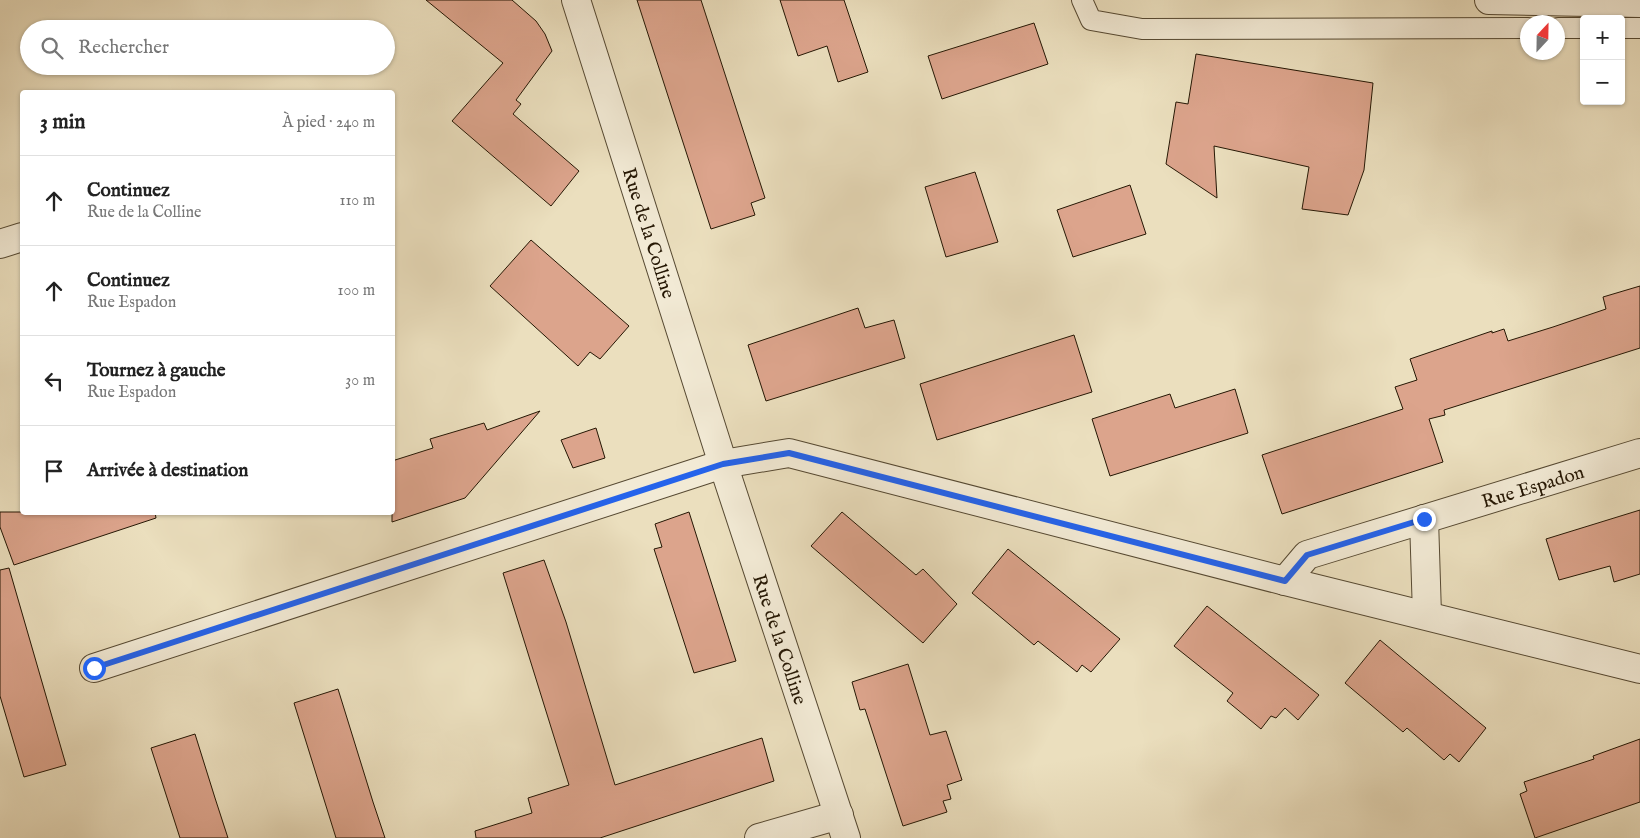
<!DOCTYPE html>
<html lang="fr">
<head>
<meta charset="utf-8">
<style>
  body { margin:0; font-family:"IM FELL English",serif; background:#f2f2f2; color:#222 }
  .controls { position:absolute; right:15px; top:15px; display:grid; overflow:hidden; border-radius:5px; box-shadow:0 1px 4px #0004 }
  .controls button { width:45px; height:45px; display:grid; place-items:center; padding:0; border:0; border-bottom:1px solid #e0e0e0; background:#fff; color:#222; font:25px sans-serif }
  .compass { position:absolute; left:1520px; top:15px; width:45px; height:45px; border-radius:50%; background:#fff; box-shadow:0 1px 4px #0004; rotate:22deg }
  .stop { position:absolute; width:15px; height:15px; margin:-11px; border:4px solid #2563eb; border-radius:50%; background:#fff }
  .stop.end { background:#2563eb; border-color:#fff; box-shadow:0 1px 5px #0008 }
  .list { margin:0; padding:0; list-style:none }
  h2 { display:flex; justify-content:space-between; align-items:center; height:65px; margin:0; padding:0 20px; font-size:21px }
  h2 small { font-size:16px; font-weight:400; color:#767676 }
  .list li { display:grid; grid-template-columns:32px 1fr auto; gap:15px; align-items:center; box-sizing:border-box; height:90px; padding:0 20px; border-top:1px solid #e0e0e0 }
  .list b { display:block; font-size:19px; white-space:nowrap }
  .list p { margin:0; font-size:16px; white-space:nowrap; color:#767676 }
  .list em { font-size:16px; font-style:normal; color:#767676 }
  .icon { flex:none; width:28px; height:28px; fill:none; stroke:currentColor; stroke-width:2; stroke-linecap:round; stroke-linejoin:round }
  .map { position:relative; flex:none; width:1640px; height:838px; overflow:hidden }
  .search { position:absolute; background:#fff; box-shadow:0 1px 4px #0004; left:20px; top:20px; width:375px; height:55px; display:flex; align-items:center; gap:12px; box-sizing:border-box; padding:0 18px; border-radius:28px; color:#767676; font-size:19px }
  .panel { position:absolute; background:#fff; box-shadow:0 1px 4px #0004; left:20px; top:90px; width:375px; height:425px; border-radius:5px }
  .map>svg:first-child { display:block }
</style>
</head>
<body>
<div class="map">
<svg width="1640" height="838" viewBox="0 0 1640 838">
  <rect width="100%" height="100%" fill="#ebdfbe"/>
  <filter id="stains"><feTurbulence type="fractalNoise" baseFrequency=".004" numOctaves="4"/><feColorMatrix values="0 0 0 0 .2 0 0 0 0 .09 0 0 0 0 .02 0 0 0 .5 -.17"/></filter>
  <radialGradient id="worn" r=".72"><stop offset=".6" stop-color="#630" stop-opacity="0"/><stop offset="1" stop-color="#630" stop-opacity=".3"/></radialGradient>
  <g fill="#dca48c" stroke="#251704">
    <path d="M426,0h86l24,21 9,13 7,17 -36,49 5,4 -8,10 66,57 -28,35 -99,-85 51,-58z"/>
    <path d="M637,0h64l64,198 -14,5 4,12 -44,14z"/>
    <path d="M780,0h64l24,72 -30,10 -11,-36 -29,10z"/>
    <path d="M1034,23l14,41 -106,35 -14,-43z"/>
    <path d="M1196,54l177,29 -9,87 -16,45 -46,-6 7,-42 -95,-21 3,52 -51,-34 10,-62 12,2z"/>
    <path d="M975,172l23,70 -52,15 -21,-70z"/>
    <path d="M1130,185l16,49 -73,23 -16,-47z"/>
    <path d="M531,240l98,86 -29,33 -10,-7 -12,14 -88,-80z"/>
    <path d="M1640,286v62l-196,62 1,5 -16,4 14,43 -161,52 -20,-59 141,-46 -8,-22 22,-7 -7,-21 82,-28v2l12,-4 4,12 45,-14 53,-18 -3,-12z"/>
    <path d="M858,308l7,20 29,-8 11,38 -139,43 -18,-56z"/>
    <path d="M1074,335l18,57 -155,48 -17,-56z"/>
    <path d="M1235,389l13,44 -138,43 -18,-57 78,-25 5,14z"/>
    <path d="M540,411l-75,87 -73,24v-61l41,-13 -3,-9 54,-16 3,7z"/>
    <path d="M596,428l9,30 -32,10 -12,-28z"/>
    <path d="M1640,510v64l-26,8 -4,-16 -51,14 -13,-41z"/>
    <path d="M0,512h155l1,6 -142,47 -14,-38z"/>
    <path d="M689,512l47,149 -42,12 -40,-124 8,-2 -7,-23z"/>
    <path d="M842,512l74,63 7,-6 34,35 -34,39 -112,-97z"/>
    <path d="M1008,549l112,90 -29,33 -9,-7 -5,7 -39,-31 -4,4 -62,-52z"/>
    <path d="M544,560l22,62 49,163 147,-47 12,43 -174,57h-124l-1,-7 57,-18 -4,-15 41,-13 -66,-212z"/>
    <path d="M9,568l57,197 -42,12 -24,-81v-126z"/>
    <path d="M1207,606l112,89 -21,25 -13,-12 -9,10 -5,-2 -10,13 -34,-28 6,-8 -59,-47z"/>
    <path d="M1380,640l106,88 -27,34 -9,-8 -6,6 -37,-32 -4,4 -58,-49z"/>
    <path d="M908,664l22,71 16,-4 16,49 -15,5 4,14 -8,2 4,11 -44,14 -38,-117 -5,1 -8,-28z"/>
    <path d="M338,689l35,113 12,36h-49l-42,-135z"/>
    <path d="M195,734l20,64 13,40h-48l-29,-90z"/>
    <path d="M1640,739v63l-105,36 -15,-44 7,-3 -3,-9 70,-23 -1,-3z"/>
  </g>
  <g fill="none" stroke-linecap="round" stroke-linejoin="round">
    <g stroke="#564932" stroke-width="22">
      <g id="service">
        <path d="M1082,0l9,20 51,9 386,-1"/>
        <path d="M1558,28h26"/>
        <path d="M1621,28h19"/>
      </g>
    </g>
    <g stroke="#564932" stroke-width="30">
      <g id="minor">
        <path id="s1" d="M576,0l147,464 123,374"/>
        <path d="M0,244l22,-7"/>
        <path d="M1424,519l3,96"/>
        <path id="s2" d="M1285,581l22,-26 333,-102"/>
        <path d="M94,668l629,-204 66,-11 496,128 355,88"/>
        <path d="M759,838l80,-23"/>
      </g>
    </g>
    <g stroke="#564932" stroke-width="30">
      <path id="tertiary" d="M1489,0l151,3"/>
    </g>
    <use href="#service" stroke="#f2ead5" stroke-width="20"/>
    <use href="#minor" stroke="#f2ead5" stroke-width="28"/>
    <use href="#tertiary" stroke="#f2ead5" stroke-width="28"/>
  </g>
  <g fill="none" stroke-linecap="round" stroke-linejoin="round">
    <path stroke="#2563eb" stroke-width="6" d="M94,668l629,-204 66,-11 496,128 22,-26 117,-36"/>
  </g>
  <g text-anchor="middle" stroke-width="4" stroke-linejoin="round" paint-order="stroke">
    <g font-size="19" fill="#251704" stroke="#f2ead5">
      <text dy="7" stroke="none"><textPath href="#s1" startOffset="244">Rue de la Colline</textPath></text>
      <text dy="7" stroke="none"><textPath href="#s2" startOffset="270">Rue Espadon</textPath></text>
      <text dy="7" stroke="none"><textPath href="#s1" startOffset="671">Rue de la Colline</textPath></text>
    </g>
  </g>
  <rect width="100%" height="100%" filter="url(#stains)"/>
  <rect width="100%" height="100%" fill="url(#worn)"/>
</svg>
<div class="controls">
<button>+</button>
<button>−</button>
</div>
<svg class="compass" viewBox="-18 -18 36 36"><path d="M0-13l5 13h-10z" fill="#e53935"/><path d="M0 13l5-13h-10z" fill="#767676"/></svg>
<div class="stop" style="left:94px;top:668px"></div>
<div class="stop end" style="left:1424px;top:519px"></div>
<div class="search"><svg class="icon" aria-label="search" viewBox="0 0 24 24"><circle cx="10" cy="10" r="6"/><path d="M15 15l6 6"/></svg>Rechercher</div>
<section class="panel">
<h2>3 min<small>À pied · 240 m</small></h2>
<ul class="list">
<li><svg class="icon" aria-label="ahead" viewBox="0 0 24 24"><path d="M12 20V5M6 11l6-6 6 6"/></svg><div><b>Continuez</b><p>Rue de la Colline</p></div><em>110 m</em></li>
<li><svg class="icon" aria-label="ahead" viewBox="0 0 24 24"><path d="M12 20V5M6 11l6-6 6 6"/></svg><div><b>Continuez</b><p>Rue Espadon</p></div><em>100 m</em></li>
<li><svg class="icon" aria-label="left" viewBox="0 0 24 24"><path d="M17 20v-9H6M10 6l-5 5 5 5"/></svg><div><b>Tournez à gauche</b><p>Rue Espadon</p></div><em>30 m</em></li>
<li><svg class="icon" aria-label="arrive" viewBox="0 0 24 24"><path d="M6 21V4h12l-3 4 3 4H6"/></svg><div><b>Arrivée à destination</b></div></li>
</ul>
</section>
</div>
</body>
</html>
